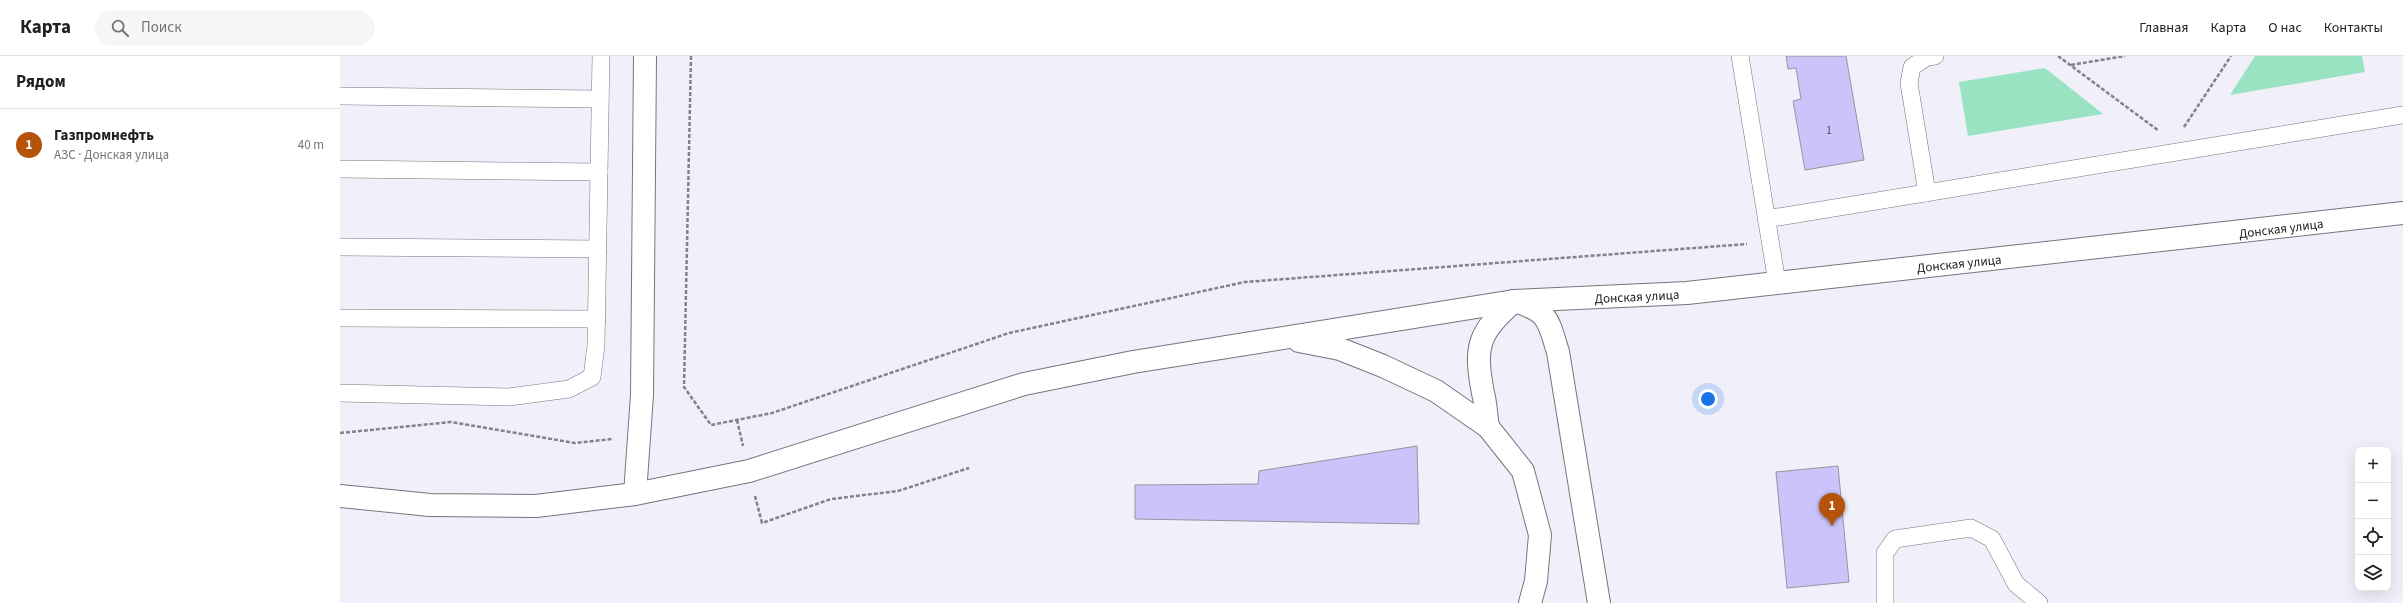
<!DOCTYPE html>
<html lang="ru">
<head>
<meta charset="utf-8">
<style>
  body { margin:0; font-family:"Source Sans 3",sans-serif; background:#f6f6f6; color:#202124 }
  .controls { position:absolute; right:12px; bottom:12px; display:grid; overflow:hidden; border-radius:8px; box-shadow:0 4px 16px #0002 }
  .controls button { width:36px; height:36px; display:grid; place-items:center; padding:0; border:0; border-bottom:1px solid #e0e0e0; background:#fff; color:#202124; font:20px sans-serif }
  .you { position:absolute; left:1368px; top:343px; width:14px; height:14px; margin:-10px; border:3px solid #fff; border-radius:50%; background:#1a73e8; box-shadow:0 0 0 6px #1a73e833 }
  .badge { display:grid; place-items:center; width:26px; height:26px; border-radius:50%; background:#b45309; color:#fff; font-size:13px; font-weight:700 }
  .pin { position:absolute; translate:-50% -33px; filter:drop-shadow(0 1px 2px #0008) }
  .pin::after { content:''; position:absolute; top:21px; width:14px; height:12px; background:inherit; clip-path:polygon(0 0,100% 0,50% 100%) }
  .list { margin:0; padding:0; list-style:none }
  h2 { display:flex; justify-content:space-between; align-items:center; height:52px; margin:0; padding:0 16px; font-size:17px }
  h2 small { font-size:13px; font-weight:400; color:#757577 }
  .list li { display:grid; grid-template-columns:26px 1fr auto; gap:12px; align-items:center; box-sizing:border-box; height:72px; padding:0 16px; border-top:1px solid #e0e0e0 }
  .list b { display:block; font-size:15px; white-space:nowrap }
  .list p { margin:0; font-size:13px; white-space:nowrap; color:#757577 }
  .list em { font-size:13px; font-style:normal; color:#757577 }
  .icon { flex:none; width:22px; height:22px; fill:none; stroke:currentColor; stroke-width:2; stroke-linecap:round; stroke-linejoin:round }
  .map { position:relative; flex:none; width:2063px; height:547px; overflow:hidden }
  header { display:flex; align-items:center; gap:24px; box-sizing:border-box; height:56px; padding:0 20px; background:#fff; border-bottom:1px solid #e0e0e0 }
  header strong { font-size:19px }
  nav { display:flex; gap:22px; margin-inline-start:auto; font-size:14px }
  .search { width:280px; height:36px; background:#f6f6f6; display:flex; align-items:center; gap:10px; box-sizing:border-box; padding:0 14px; border-radius:22px; color:#757577; font-size:15px }
  main { display:flex }
  aside { flex:1; background:#fff }
  .map>svg:first-child { display:block }
</style>
</head>
<body>
<header>
<strong>Карта</strong>
<div class="search"><svg class="icon" aria-label="search" viewBox="0 0 24 24"><circle cx="10" cy="10" r="6"/><path d="M15 15l6 6"/></svg>Поиск</div>
<nav><a>Главная</a><a>Карта</a><a>О нас</a><a>Контакты</a></nav>
</header>
<main>
<aside>
<h2>Рядом<small></small></h2>
<ul class="list">
<li><span class="badge">1</span><div><b>Газпромнефть</b><p>АЗС · Донская улица</p></div><em>40 m</em></li>
</ul>
</aside>
<div class="map">
<svg width="2063" height="547" viewBox="0 0 2063 547">
  <rect width="100%" height="100%" fill="#f0effa"/>
  <g fill="#99e3c2">
    <path d="M1915,0h107l3,16 -135,23z"/>
    <path d="M1705,12l58,46 -135,22 -9,-54z"/>
  </g>
  <g fill="#cac4fa" stroke="#95959e">
    <path d="M1446,0h60l18,104 -59,10 -12,-69 8,-2 -5,-31 -8,1z"/>
    <path d="M1077,390l2,78 -284,-5v-34l123,-1 1,-13z"/>
    <path d="M1498,410l11,116 -62,6 -11,-116z"/>
  </g>
  <g fill="none" stroke-linecap="round" stroke-linejoin="round">
    <g stroke="#76757e" stroke-width="18">
      <g id="service">
        <path d="M1400,0l37,227"/>
        <path d="M0,40l260,3"/>
        <path d="M0,113l259,3"/>
        <path d="M1587,137l-18,-110 3,-16 15,-10 8,-1"/>
        <path d="M1426,163l637,-104"/>
        <path d="M0,191l258,2"/>
        <path d="M0,262l257,1"/>
        <path d="M0,337l169,4 60,-8 23,-12 4,-32 5,-289"/>
        <path d="M1545,547v-50l10,-14 76,-11 21,11 24,45 23,19"/>
      </g>
    </g>
    <g stroke="#76757e" stroke-width="24">
      <g id="minor">
        <path d="M1174,245l173,-8 716,-80"/>
        <path d="M295,438l7,-99 3,-339"/>
      </g>
    </g>
    <g stroke="#76757e" stroke-width="24">
      <g id="tertiary">
        <path d="M959,285l41,8 43,17 53,25 52,36 35,44 17,64 -4,46 -6,22"/>
        <path d="M1148,371c-2,-11 -2,-23 -5,-34 -9,-47 -5,-60 31,-92"/>
        <path d="M0,440l90,9 106,1 99,-12 114,-23 275,-87 109,-22 381,-61c35,10 34,19 44,51l41,251"/>
      </g>
    </g>
    <g stroke="#828288" stroke-width="2.5" stroke-dasharray="4 2" stroke-linecap="butt">
      <path d="M351,0l-7,331 27,38 61,-12 237,-80 236,-51 502,-38"/>
      <path d="M1718,0l101,75"/>
      <path d="M1731,9l54,-9"/>
      <path d="M1844,71l47,-71"/>
      <path d="M397,364l6,26"/>
      <path d="M0,377l111,-11 124,21 37,-4"/>
      <path d="M415,440l7,27 69,-24 67,-8 71,-23"/>
    </g>
    <use href="#service" stroke="#fff" stroke-width="17"/>
    <use href="#minor" stroke="#fff" stroke-width="22"/>
    <use href="#tertiary" stroke="#fff" stroke-width="22"/>
  </g>
  <g text-anchor="middle" stroke-width="3" stroke-linejoin="round" paint-order="stroke">
    <g font-size="11" fill="#4a4959">
      <text x="1489" y="78">1</text>
    </g>
    <g font-size="13" fill="#202023" stroke="#fff">
      <text transform="translate(1941 172) rotate(-7)" y="5">Донская улица</text>
      <text transform="translate(1619 207) rotate(-6)" y="5">Донская улица</text>
      <text transform="translate(1297 240) rotate(-3)" y="5">Донская улица</text>
    </g>
  </g>
</svg>
<div class="controls">
<button>+</button>
<button>−</button>
<button><svg class="icon" aria-label="locate" viewBox="0 0 24 24"><circle cx="12" cy="12" r="6"/><path d="M12 2v4M12 18v4M2 12h4M18 12h4"/></svg></button>
<button><svg class="icon" aria-label="layers" viewBox="0 0 24 24"><path d="M12 4l9 5-9 5-9-5zM3 14l9 5 9-5"/></svg></button>
</div>
<div class="you"></div>
<div class="pin badge" style="left:1492px;top:470px">1</div>
</div>
</main>
</body>
</html>
